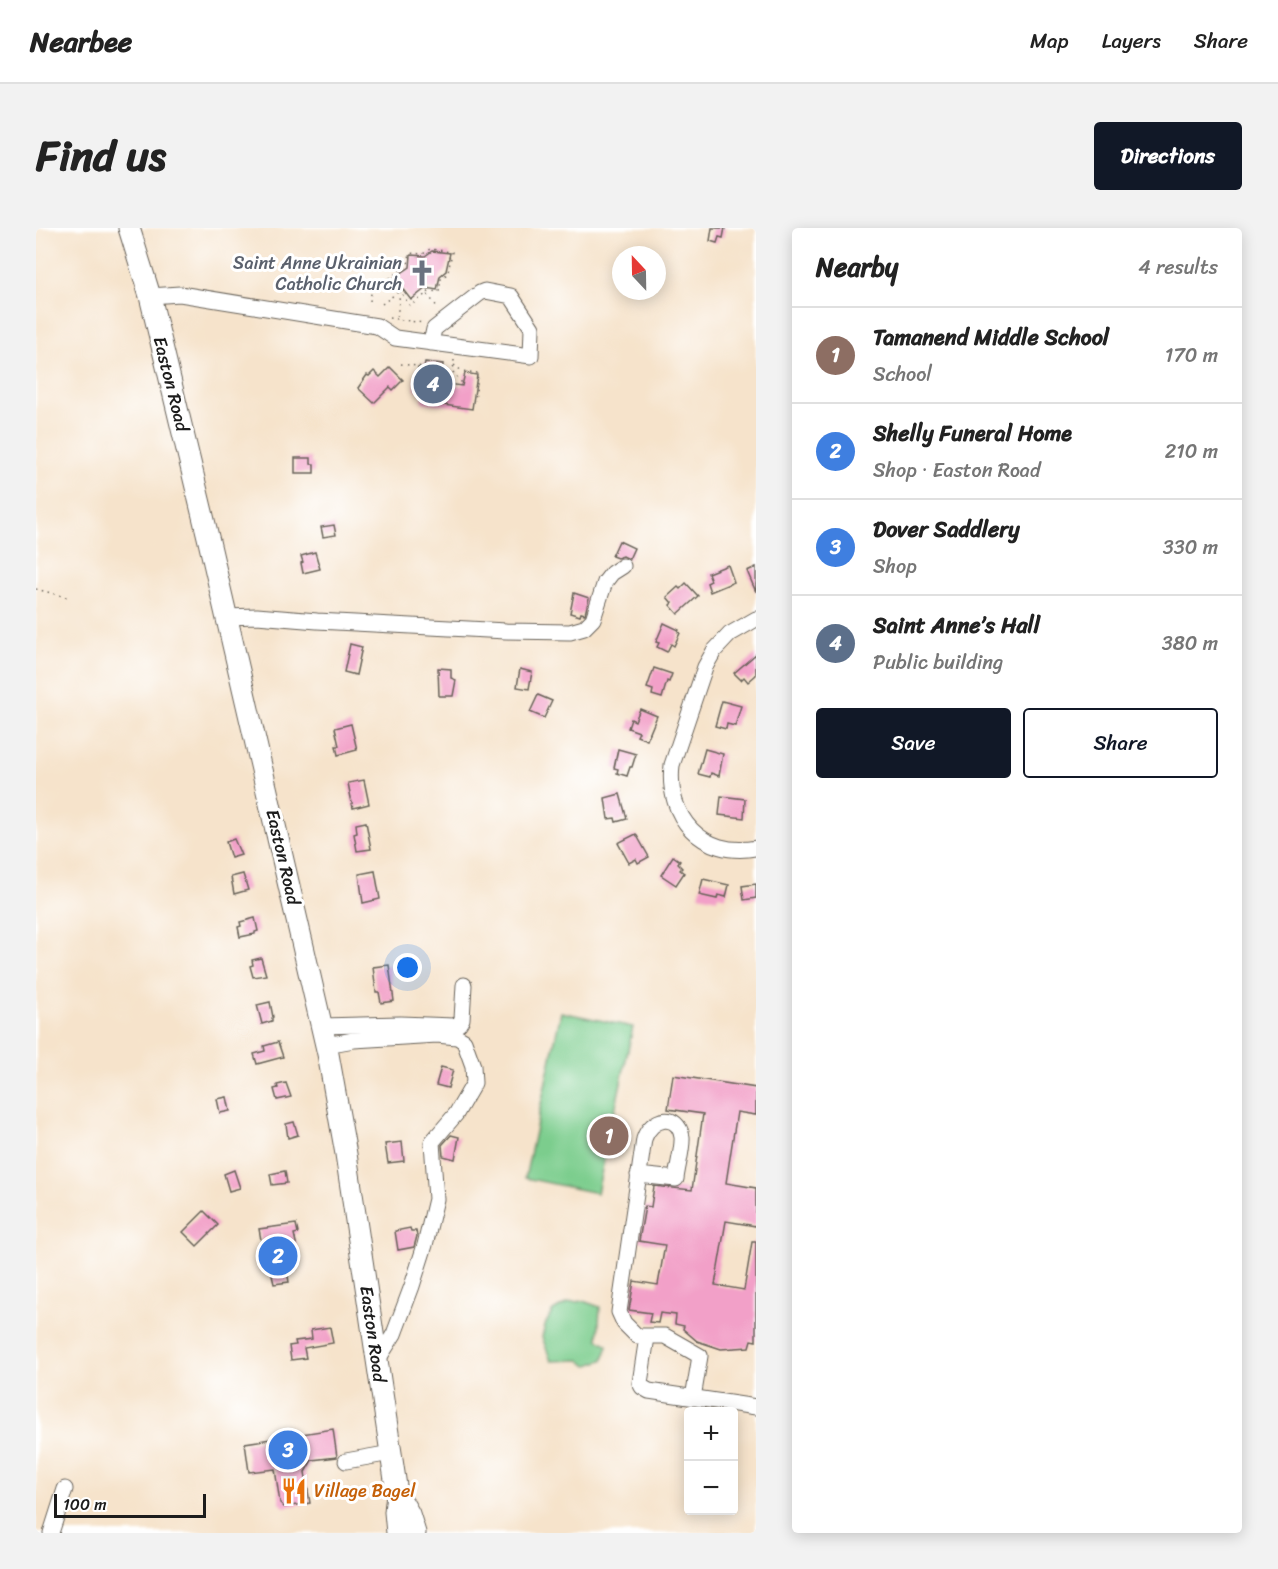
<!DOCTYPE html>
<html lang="en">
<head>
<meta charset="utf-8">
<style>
  body { margin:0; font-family:Sriracha,sans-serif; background:#f2f2f2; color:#222 }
  .controls { position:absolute; right:18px; bottom:18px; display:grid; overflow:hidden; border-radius:6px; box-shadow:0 3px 15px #0003 }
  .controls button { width:54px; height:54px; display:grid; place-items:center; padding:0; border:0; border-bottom:2px solid #e0e0e0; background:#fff; color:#222; font:30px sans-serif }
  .compass { position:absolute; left:576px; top:18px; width:54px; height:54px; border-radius:50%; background:#fff; box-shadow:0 3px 15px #0003; rotate:338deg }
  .scale { position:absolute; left:18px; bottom:15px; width:152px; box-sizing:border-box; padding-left:6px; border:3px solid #1c1c1c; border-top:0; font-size:16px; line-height:21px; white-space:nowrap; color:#1c1c1c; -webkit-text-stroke:4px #fff; paint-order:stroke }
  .you { position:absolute; left:372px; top:740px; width:21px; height:21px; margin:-15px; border:4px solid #fff; border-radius:50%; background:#1a73e8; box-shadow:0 0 0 9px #1a73e833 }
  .badge { display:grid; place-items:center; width:39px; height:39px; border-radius:50%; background:#111827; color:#fff; font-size:20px; font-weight:700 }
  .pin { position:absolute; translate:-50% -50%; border:3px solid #fff; box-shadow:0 2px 6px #0006 }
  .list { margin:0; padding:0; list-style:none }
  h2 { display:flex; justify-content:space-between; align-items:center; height:78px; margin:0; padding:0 24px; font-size:26px }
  h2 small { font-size:20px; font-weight:400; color:#767676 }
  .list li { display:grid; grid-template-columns:39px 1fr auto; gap:18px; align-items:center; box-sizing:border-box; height:96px; padding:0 24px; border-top:2px solid #e0e0e0 }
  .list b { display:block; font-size:22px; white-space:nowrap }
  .list p { margin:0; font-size:20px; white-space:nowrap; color:#767676 }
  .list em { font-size:20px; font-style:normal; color:#767676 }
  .actions { display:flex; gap:12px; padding:18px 24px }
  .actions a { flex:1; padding:14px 0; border:2px solid #111827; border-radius:6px; text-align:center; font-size:21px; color:#111827 }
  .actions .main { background:#111827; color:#fff }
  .map { position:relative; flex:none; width:720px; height:1305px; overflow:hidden; border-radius:6px }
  header { display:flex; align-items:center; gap:36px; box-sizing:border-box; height:84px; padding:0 30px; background:#fff; border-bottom:2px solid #e0e0e0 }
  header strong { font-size:28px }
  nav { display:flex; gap:33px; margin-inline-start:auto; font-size:21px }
  .intro { display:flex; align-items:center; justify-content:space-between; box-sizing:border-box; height:144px; padding:0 36px }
  h1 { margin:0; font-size:42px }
  .button { padding:15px 27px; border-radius:6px; background:#111827; color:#fff; font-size:21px; font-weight:700 }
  main { display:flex; gap:36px; padding:0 36px }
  aside { flex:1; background:#fff; border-radius:6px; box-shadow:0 3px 15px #0003 }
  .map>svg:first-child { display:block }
</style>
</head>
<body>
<header>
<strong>Nearbee</strong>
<nav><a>Map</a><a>Layers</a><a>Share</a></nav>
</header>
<div class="intro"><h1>Find us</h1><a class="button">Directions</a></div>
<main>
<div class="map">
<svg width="720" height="1305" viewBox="0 0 720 1305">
  <rect width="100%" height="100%" fill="#fff"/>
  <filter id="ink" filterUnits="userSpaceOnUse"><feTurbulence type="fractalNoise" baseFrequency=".0167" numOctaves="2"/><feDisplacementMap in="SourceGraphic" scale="12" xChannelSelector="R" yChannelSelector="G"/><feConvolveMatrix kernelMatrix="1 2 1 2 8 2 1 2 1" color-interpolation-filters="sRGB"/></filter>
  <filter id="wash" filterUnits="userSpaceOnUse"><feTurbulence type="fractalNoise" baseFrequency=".008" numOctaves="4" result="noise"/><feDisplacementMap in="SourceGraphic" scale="24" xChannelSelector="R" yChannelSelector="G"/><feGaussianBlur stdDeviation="1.35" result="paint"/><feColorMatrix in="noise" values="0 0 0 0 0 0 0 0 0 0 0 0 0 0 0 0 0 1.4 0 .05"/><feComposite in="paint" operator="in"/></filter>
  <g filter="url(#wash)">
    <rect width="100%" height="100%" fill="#f6e3cb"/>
    <g fill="#7ccd8d" stroke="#4c7454" stroke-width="1.5">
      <path d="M525,784l72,15 -36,166 -72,-15z"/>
      <path d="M547,1073l17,6 -2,32 10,6 -5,15 -16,6 -7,-6 -29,1 -9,-24 4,-14 7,-12 14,-8z"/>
    </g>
    <g id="blocks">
      <g fill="#f2a0c8">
        <path d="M676,0h13l-2,10 -4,-1 -2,6 -7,-2z"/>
        <path d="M396,23l18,2 -4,18 -6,5 -3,14 -11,-2 -15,12 -17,-22 16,-11 1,-12 14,1z"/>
        <path d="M389,134l18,2 -3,19 22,3 3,-13 12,2 -5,34 -50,-7 2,-11 -9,-1 1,-8h-2l4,-14h6z"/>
        <path d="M354,139l13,13 -10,10 -3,-3 -16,16 -16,-15 9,-13 2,1 5,-5 6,6z"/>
        <path d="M259,230h16v6h3v9h-19z"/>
        <path d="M298,297l2,10 -13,2 -2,-10z"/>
        <path d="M583,313l15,7 -5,11 -6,-3 -6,2 -5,-2z"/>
        <path d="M279,324l5,17 -17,4 -2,-10 2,-1 -2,-6z"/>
        <path d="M692,337l6,17 -24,10 -3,-9 4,-2 -3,-8z"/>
        <path d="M720,339v25l-9,-21z"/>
        <path d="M650,355l12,13 -20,18 -8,-9 2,-2 -5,-6 11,-10 2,2z"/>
        <path d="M538,365l15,5 -4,16 -4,-1 -1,3 -10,-3z"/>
        <path d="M628,395l15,7 -1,2 2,1 -6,13 -3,-2 -4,8 -10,-5 2,-4 -3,-1z"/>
        <path d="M314,416l12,3 -6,28 -12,-3z"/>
        <path d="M720,426v21l-8,7 -4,-5 -3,3 -7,-7z"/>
        <path d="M402,440l13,1v9l5,2 -3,16h-14z"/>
        <path d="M618,440l18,6 -3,8 -2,-1 -5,17 -10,-3 1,-5 -6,-2z"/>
        <path d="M484,441l12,3 -3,17 -12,-2z"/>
        <path d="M502,467l14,6 -8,17 -14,-6z"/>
        <path d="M686,473l19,5 -6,20 -8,-2 -1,5 -11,-3z"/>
        <path d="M604,481l17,7 -10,24 -10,-4 2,-4 -11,-4 3,-9 4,2z"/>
        <path d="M315,496l6,26 -19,5 -2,-9h3l-4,-18z"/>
        <path d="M582,521l18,5 -4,13h-2l-3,9 -10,-3 1,-4 -4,-1z"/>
        <path d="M669,521l18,5 -4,22 -8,-3 -1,4 -12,-3z"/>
        <path d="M328,552l5,24 -16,4 -5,-25z"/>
        <path d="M584,566l7,25 -11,3 -1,-4 -7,1 -3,-21z"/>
        <path d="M685,568l24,3 -1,19 -25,-3z"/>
        <path d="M330,594l5,27 -14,2 -3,-17 3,-1 -1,-9z"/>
        <path d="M600,606l13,23 -11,6 -2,-4 -7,4 -11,-20z"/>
        <path d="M198,611l7,16 -10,3 -5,-16z"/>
        <path d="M637,628l7,5 -2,3 4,4 -2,2 4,3 -8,12 -15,-10z"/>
        <path d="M339,643l5,28 -17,4 -4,-29z"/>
        <path d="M207,646l5,16 -14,4 -3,-17z"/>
        <path d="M667,651l26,6 -3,12 -8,-2 -1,4 -18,-4z"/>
        <path d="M720,656v14l-12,2 -2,-14z"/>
        <path d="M219,690l3,13 -3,1v2l-15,3 -2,-10 3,-1 -1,-4z"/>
        <path d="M225,730l5,17 -13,2 -3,-11 3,-1 -1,-5z"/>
        <path d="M353,737l5,36 -13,2 -2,-11h-3l-3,-25z"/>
        <path d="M234,774l3,15 -1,1v3l-10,3 -5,-19z"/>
        <path d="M242,814l5,15 -26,7 -3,-10 11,-3 -1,-5z"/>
        <path d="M405,839l12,3 -5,18 -12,-3z"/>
        <path d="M637,847l83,13v27l-19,-3 -11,71 30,5v38l-30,-5 -11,64 29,5 8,-48h4v99l-5,-1 -2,7 -28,2 -24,-8 -14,-12 1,-3 -9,-2 1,-9 -16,-2 -2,10 -9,-1 2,-9 -22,-3 5,-29 24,4 7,-40 -26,-4 6,-35 6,1 3,-21 38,4 11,-76 -35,-5z"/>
        <path d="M250,855l5,14 -14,3 -3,-11 4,-1 -1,-3z"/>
        <path d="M191,869l3,14 -10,2 -3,-14z"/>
        <path d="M258,894l4,13 -10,3 -2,-14z"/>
        <path d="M415,907l8,2 -4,22 -12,-3 -1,-11z"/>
        <path d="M366,914l2,19 -16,2 -3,-19z"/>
        <path d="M198,942l6,18 -11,3 -5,-17z"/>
        <path d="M249,943l2,12 -15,2 -2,-11z"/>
        <path d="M168,983l14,14 -21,21 -14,-14z"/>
        <path d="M260,996l2,9 -4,1 3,13h-3l2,16 -10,2 3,17 -15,2 -6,-26 -6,2 -1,-8 2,-1 -4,-22z"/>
        <path d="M374,1000l1,3h5l1,5 -3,11 -16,3 -3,-19z"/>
        <path d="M294,1099l3,16 -29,5 2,10 -15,2 -2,-14 7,-1 -1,-4 17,-2 -1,-9z"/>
        <path d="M297,1201l4,28 -25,3 -7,12 5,31 -26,4 -4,-4 -5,-34 -26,3 -4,-29z"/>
      </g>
    </g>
  </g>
  <g filter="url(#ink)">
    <use href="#blocks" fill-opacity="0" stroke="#686259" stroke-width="1.5"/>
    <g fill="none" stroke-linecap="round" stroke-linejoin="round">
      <g stroke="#686259" stroke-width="17">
        <g id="minor">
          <path d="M114,68l30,-2 197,32 18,12 136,18 1,-28 -21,-32 -26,-5 -5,2 -46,36 -3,14"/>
          <path d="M190,389l31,-1 60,5 189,10 64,1 14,-4 9,-9 12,-37 7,-9 11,-7"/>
          <path d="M720,391l-26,15 -16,17 -9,16 -33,98c-6,52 30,93 84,83"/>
          <path d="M286,798l78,-2 54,2 5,-2 3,-5 2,-34"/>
          <path d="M290,817l28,-5 83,-5 20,2 7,4 9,25 1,17 -18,31 -24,28 4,57 -11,46 -13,41 -18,48 -17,27"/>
          <path d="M602,947l38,4c1,-11 7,-31 6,-42 -4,-25 -31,-20 -38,2l-25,173 5,11 13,13h28l35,20 -7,42"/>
          <path d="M611,1109l-7,46 2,4 7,4 107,16"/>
          <path d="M310,1233l45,-8"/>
          <path d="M15,1305l14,-44"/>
        </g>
      </g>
      <g stroke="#686259" stroke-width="23">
        <g id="highway">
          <path d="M93,0l21,68 58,241 120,517 18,100 51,339 -2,19 2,21"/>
          <path d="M361,1265l12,21 6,19"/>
        </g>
      </g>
      <g stroke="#686259" stroke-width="1.5" stroke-dasharray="1.5 4.5" stroke-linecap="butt">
        <path d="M388,62l14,18"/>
        <path d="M334,73l2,-15 28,5 10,15 20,-15 9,1 2,-13 7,-6 4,-21 -22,-3 -7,5 -13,-1 -2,11 -18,14 10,13 -3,28"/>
        <path d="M346,76l20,-15"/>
        <path d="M353,90l34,5"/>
        <path d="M418,132l-1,12 9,11"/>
        <path d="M365,136l23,3"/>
        <path d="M418,137l8,6 16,2 -3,28"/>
        <path d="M0,361l34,9"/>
      </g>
      <use href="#minor" stroke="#fff" stroke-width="15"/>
      <use href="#highway" stroke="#fff" stroke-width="21"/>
    </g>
  </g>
  <defs>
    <g id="church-bare" transform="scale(2.07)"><path d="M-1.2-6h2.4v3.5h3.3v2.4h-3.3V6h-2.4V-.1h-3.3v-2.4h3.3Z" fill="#6b7280" stroke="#fff" stroke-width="2.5" paint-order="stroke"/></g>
    <g id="restaurant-bare" transform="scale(2.07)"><path d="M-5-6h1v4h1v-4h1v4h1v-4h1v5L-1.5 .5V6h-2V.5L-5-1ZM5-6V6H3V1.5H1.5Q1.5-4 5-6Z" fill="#e8710a" stroke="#fff" stroke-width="2.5" paint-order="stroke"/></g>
  </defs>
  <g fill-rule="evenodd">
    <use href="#church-bare" x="386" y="45"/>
    <use href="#restaurant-bare" x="258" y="1263"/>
  </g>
  <g text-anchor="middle" stroke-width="6" stroke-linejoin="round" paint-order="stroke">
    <g font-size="18" fill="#5b616d" stroke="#fff" text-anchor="end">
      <text x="366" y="41">Saint Anne Ukrainian<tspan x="366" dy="21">Catholic Church</tspan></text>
    </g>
    <g font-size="18" fill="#1c1c1c" stroke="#fff">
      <text transform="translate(135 156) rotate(76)" y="6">Easton Road</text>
      <text transform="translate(247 629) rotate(77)" y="6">Easton Road</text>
      <text transform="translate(337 1106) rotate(82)" y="6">Easton Road</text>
    </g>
    <g font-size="18" fill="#c56008" stroke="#fff" text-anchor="start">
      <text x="278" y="1269">Village Bagel</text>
    </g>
  </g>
</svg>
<div class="controls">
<button>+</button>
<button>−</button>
</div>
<svg class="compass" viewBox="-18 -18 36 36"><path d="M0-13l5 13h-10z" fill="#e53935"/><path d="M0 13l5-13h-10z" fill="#767676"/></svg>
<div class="scale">100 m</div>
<div class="you"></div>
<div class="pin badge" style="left:573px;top:908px;background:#8d6e63">1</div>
<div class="pin badge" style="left:242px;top:1028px;background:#3f7fe0">2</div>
<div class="pin badge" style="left:252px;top:1222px;background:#3f7fe0">3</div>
<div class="pin badge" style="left:397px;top:156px;background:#5c6f8a">4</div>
</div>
<aside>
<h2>Nearby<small>4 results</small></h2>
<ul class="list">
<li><span class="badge" style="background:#8d6e63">1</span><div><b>Tamanend Middle School</b><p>School</p></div><em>170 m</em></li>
<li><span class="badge" style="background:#3f7fe0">2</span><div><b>Shelly Funeral Home</b><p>Shop · Easton Road</p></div><em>210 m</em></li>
<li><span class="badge" style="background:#3f7fe0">3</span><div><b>Dover Saddlery</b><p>Shop</p></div><em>330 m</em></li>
<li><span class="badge" style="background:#5c6f8a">4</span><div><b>Saint Anne’s Hall</b><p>Public building</p></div><em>380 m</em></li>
</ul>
<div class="actions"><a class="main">Save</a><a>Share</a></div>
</aside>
</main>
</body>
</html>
